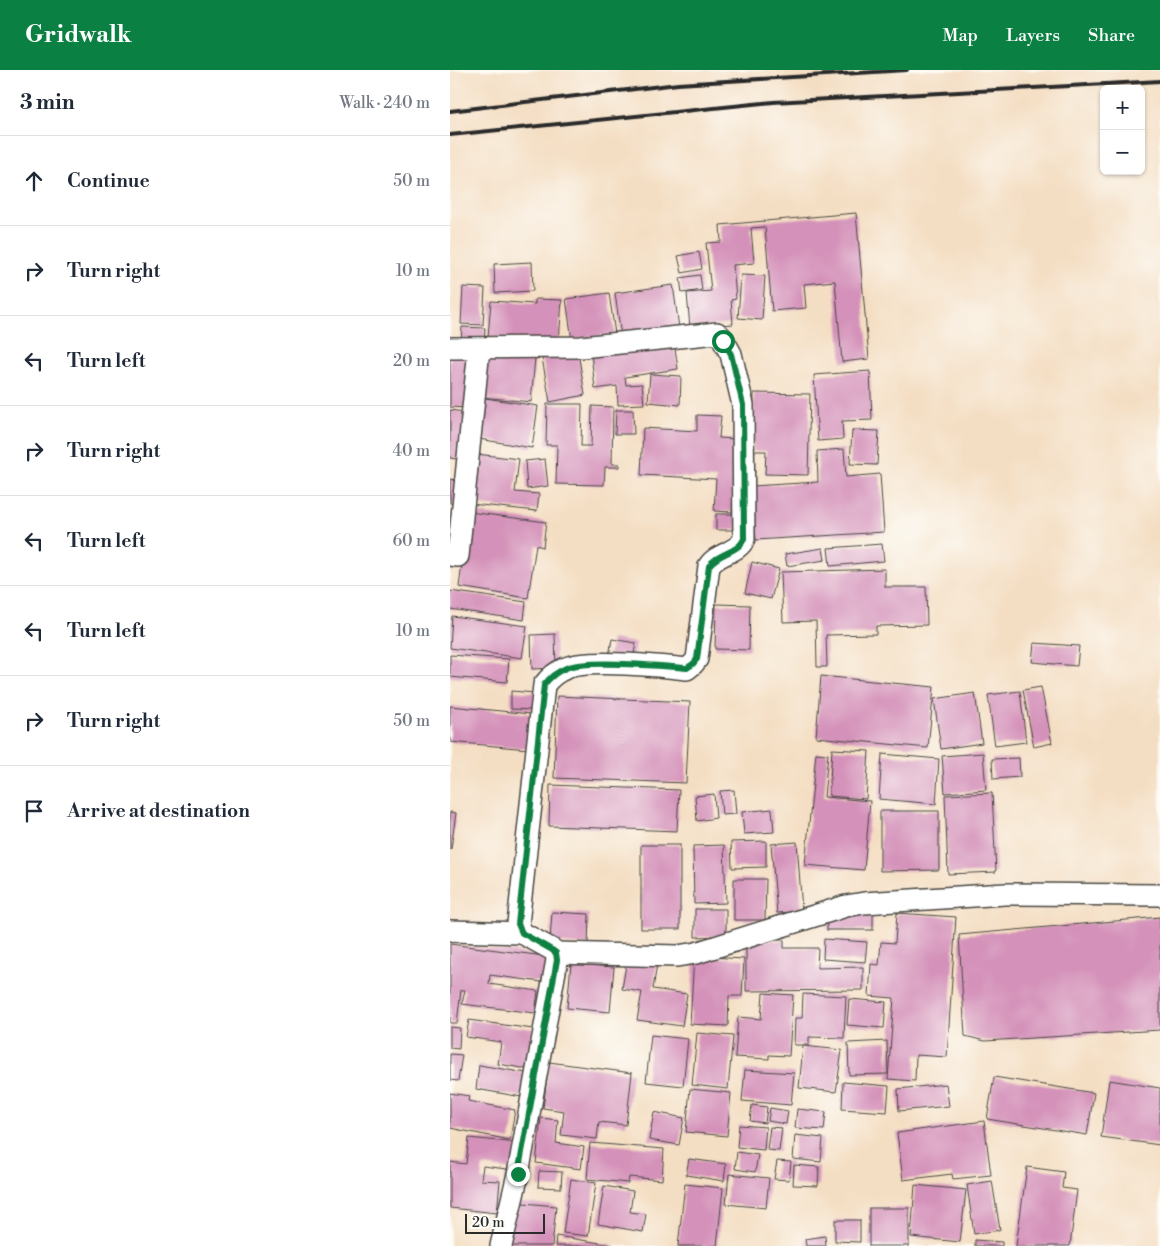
<!DOCTYPE html>
<html lang="en">
<head>
<meta charset="utf-8">
<style>
  body { margin:0; font-family:"Libre Bodoni",serif; background:#f6f6f7; color:#1f2937 }
  .controls { position:absolute; right:15px; top:15px; display:grid; overflow:hidden; border-radius:8px; box-shadow:0 1px 4px #0004 }
  .controls button { width:45px; height:45px; display:grid; place-items:center; padding:0; border:0; border-bottom:1px solid #e0e1e3; background:#fff; color:#1f2937; font:25px sans-serif }
  .scale { position:absolute; left:15px; bottom:12px; width:80px; box-sizing:border-box; padding-left:5px; border:2px solid #2b2b2b; border-top:0; font-size:14px; line-height:18px; white-space:nowrap; color:#2b2b2b; -webkit-text-stroke:4px #fdfcf7; paint-order:stroke }
  .stop { position:absolute; width:15px; height:15px; margin:-11px; border:4px solid #0b8043; border-radius:50%; background:#fff }
  .stop.end { background:#0b8043; border-color:#fff; box-shadow:0 1px 5px #0008 }
  .list { margin:0; padding:0; list-style:none }
  h2 { display:flex; justify-content:space-between; align-items:center; height:65px; margin:0; padding:0 20px; font-size:21px }
  h2 small { font-size:16px; font-weight:400; color:#747a83 }
  .list li { display:grid; grid-template-columns:32px 1fr auto; gap:15px; align-items:center; box-sizing:border-box; height:90px; padding:0 20px; border-top:1px solid #e0e1e3 }
  .list b { display:block; font-size:19px; white-space:nowrap }
  .list em { font-size:16px; font-style:normal; color:#747a83 }
  .icon { flex:none; width:28px; height:28px; fill:none; stroke:currentColor; stroke-width:2; stroke-linecap:round; stroke-linejoin:round }
  .map { position:relative; flex:none; width:710px; height:1176px; overflow:hidden }
  header { display:flex; align-items:center; gap:30px; box-sizing:border-box; height:70px; padding:0 25px; background:#0b8043; color:#fff }
  header strong { font-size:24px }
  nav { display:flex; gap:28px; margin-inline-start:auto; font-size:18px }
  main { display:flex }
  aside { flex:1; background:#fff }
  .map>svg:first-child { display:block }
</style>
</head>
<body>
<header>
<strong>Gridwalk</strong>
<nav><a>Map</a><a>Layers</a><a>Share</a></nav>
</header>
<main>
<aside>
<h2>3 min<small>Walk · 240 m</small></h2>
<ul class="list">
<li><svg class="icon" aria-label="ahead" viewBox="0 0 24 24"><path d="M12 20V5M6 11l6-6 6 6"/></svg><div><b>Continue</b></div><em>50 m</em></li>
<li><svg class="icon" aria-label="right" viewBox="0 0 24 24"><path d="M7 20v-9h11M14 6l5 5-5 5"/></svg><div><b>Turn right</b></div><em>10 m</em></li>
<li><svg class="icon" aria-label="left" viewBox="0 0 24 24"><path d="M17 20v-9H6M10 6l-5 5 5 5"/></svg><div><b>Turn left</b></div><em>20 m</em></li>
<li><svg class="icon" aria-label="right" viewBox="0 0 24 24"><path d="M7 20v-9h11M14 6l5 5-5 5"/></svg><div><b>Turn right</b></div><em>40 m</em></li>
<li><svg class="icon" aria-label="left" viewBox="0 0 24 24"><path d="M17 20v-9H6M10 6l-5 5 5 5"/></svg><div><b>Turn left</b></div><em>60 m</em></li>
<li><svg class="icon" aria-label="left" viewBox="0 0 24 24"><path d="M17 20v-9H6M10 6l-5 5 5 5"/></svg><div><b>Turn left</b></div><em>10 m</em></li>
<li><svg class="icon" aria-label="right" viewBox="0 0 24 24"><path d="M7 20v-9h11M14 6l5 5-5 5"/></svg><div><b>Turn right</b></div><em>50 m</em></li>
<li><svg class="icon" aria-label="arrive" viewBox="0 0 24 24"><path d="M6 21V4h12l-3 4 3 4H6"/></svg><div><b>Arrive at destination</b></div></li>
</ul>
</aside>
<div class="map">
<svg width="710" height="1176" viewBox="0 0 710 1176">
  <rect width="100%" height="100%" fill="#fdfcf7"/>
  <filter id="ink" filterUnits="userSpaceOnUse"><feTurbulence type="fractalNoise" baseFrequency=".02" numOctaves="2"/><feDisplacementMap in="SourceGraphic" scale="10" xChannelSelector="R" yChannelSelector="G"/><feConvolveMatrix kernelMatrix="1 2 1 2 8 2 1 2 1" color-interpolation-filters="sRGB"/></filter>
  <filter id="wash" filterUnits="userSpaceOnUse"><feTurbulence type="fractalNoise" baseFrequency=".0096" numOctaves="4" result="noise"/><feDisplacementMap in="SourceGraphic" scale="20" xChannelSelector="R" yChannelSelector="G"/><feGaussianBlur stdDeviation="1.12" result="paint"/><feColorMatrix in="noise" values="0 0 0 0 0 0 0 0 0 0 0 0 0 0 0 0 0 1.4 0 .05"/><feComposite in="paint" operator="in"/></filter>
  <g filter="url(#wash)">
    <rect width="100%" height="100%" fill="#f4dec3"/>
    <g id="blocks">
      <g fill="#d491b9">
        <path d="M406,143l13,146 -27,3 -7,-81 -31,3 2,24 -34,3 -7,-84 -14,1 3,35 -21,2 3,34 -5,1 2,24 -43,4 -3,-35 24,-2 -5,-48 15,-1 -1,-17z"/>
        <path d="M249,182l3,17 -20,4 -4,-17z"/>
        <path d="M82,192l1,29 -38,2 -1,-29z"/>
        <path d="M250,205l2,15 -20,3 -2,-15z"/>
        <path d="M291,205l24,1 -3,44 -24,-2z"/>
        <path d="M223,215l6,43 -58,8 -6,-43z"/>
        <path d="M13,217l22,1 -2,37 -22,-1z"/>
        <path d="M159,223l6,41 -43,6 -6,-41z"/>
        <path d="M85,229l27,1 -3,42 -71,-5 3,-36 44,3z"/>
        <path d="M12,257l23,1 -1,16 -23,-2z"/>
        <path d="M224,271l4,28 -53,8 1,8 16,-1 2,20 -26,1 -1,-19 -22,3 -4,-36z"/>
        <path d="M128,282l7,43 -35,7 -8,-44z"/>
        <path d="M35,283l50,5 -4,44 -50,-5z"/>
        <path d="M0,284l21,2 -4,52 -17,-1z"/>
        <path d="M420,301l2,49 -30,1 1,18 -25,2 -4,-66z"/>
        <path d="M200,304l31,2 -1,29 -32,-3z"/>
        <path d="M304,323l56,1 -2,81 -43,-1 1,-23h-13z"/>
        <path d="M35,328l53,8 -6,42 -53,-9z"/>
        <path d="M97,334h35l-1,42h10l1,-40 21,1 -1,57h7v3h-14l-1,18 -48,-1 1,-39h-11z"/>
        <path d="M0,340l21,3 -7,47 -14,-2z"/>
        <path d="M166,340h17l1,24h-19z"/>
        <path d="M247,345l24,1 -2,22 16,1 -3,73 -18,-1 2,-32 -75,-4 2,-47 54,3z"/>
        <path d="M402,360l27,1 -2,34 -27,-1z"/>
        <path d="M394,379l2,28 34,-3 4,58 -128,8 -4,-54 66,-4 -1,-31z"/>
        <path d="M26,384l43,5 -4,33 24,2 -2,17 -66,-7z"/>
        <path d="M95,389l3,27 -21,3 -2,-28z"/>
        <path d="M0,409l13,2 -4,24 -9,-2z"/>
        <path d="M19,442l77,10 -3,25 -7,-2 -8,53 -69,-11z"/>
        <rect x="266" y="444" width="22" height="16"/>
        <path d="M432,474l2,17 -54,5 -2,-18z"/>
        <path d="M373,478l2,12 -38,6 -2,-12z"/>
        <path d="M302,492l27,7 -8,30 -26,-6z"/>
        <path d="M435,499v18h41l1,38 -51,1v8l-50,1 1,32h-10l-1,-46 -33,1 -2,-50z"/>
        <path d="M0,521l76,11 -2,18 -74,-11z"/>
        <path d="M266,534l34,1 -1,45 -34,-1z"/>
        <path d="M2,546l75,10 -5,32 -72,-10z"/>
        <path d="M105,564l1,34 -24,1 -1,-34z"/>
        <path d="M162,569l24,4 -3,16 -24,-3z"/>
        <path d="M584,573l45,3 -2,20 -45,-4z"/>
        <path d="M0,585l59,4 -2,23 -57,-5z"/>
        <path d="M371,606l113,11 -6,61 -112,-11z"/>
        <path d="M591,617l11,56 -18,4 -11,-57z"/>
        <path d="M61,621l25,2 -1,17 -24,-1z"/>
        <path d="M570,621l6,51 -31,4 -7,-51z"/>
        <path d="M525,623l7,50 -41,6 -7,-50z"/>
        <path d="M107,626l133,6 -4,81 -132,-5z"/>
        <path d="M0,636l81,8 -3,35 -78,-7z"/>
        <path d="M382,679l37,2 -3,48 -37,-3z"/>
        <path d="M366,683l12,1 -4,43 46,4 -6,69 -59,-5z"/>
        <path d="M533,683l3,37 -41,3 -3,-37z"/>
        <path d="M432,684l57,5 -3,45 -57,-5z"/>
        <path d="M569,688l1,19 -27,2 -1,-20z"/>
        <path d="M100,715l129,5 -2,41 -128,-5z"/>
        <path d="M284,720l2,24 -14,1 -2,-24z"/>
        <path d="M542,723l4,79 -48,2 -3,-79z"/>
        <path d="M264,724l2,24 -19,3 -2,-25z"/>
        <path d="M322,739l2,23 -30,2 -2,-22z"/>
        <path d="M430,741h59v59l-59,1z"/>
        <path d="M0,742l6,1 -5,36h-1z"/>
        <path d="M316,771v26l-34,1 -1,-26z"/>
        <path d="M347,772l5,69 -25,2 -6,-69z"/>
        <rect x="191" y="775" width="39" height="84"/>
        <path d="M274,775l2,58 -32,1 -1,-58z"/>
        <path d="M284,809h32l-1,41h-31z"/>
        <path d="M245,839h31v27l-31,1z"/>
        <path d="M102,842l37,2 -1,31 -38,-3z"/>
        <rect x="377" y="843" width="46" height="17"/>
        <path d="M447,843l59,4 -9,140 -31,-2 -1,26 -27,-2 6,-81 -25,-2 2,-32 8,1 2,-23 14,1z"/>
        <path d="M710,847v113l-175,11 -20,-5 -6,-101z"/>
        <path d="M374,869l43,3 -2,20 -42,-3z"/>
        <path d="M334,870v8h34l-1,20 46,-1v23l-117,1v-50z"/>
        <path d="M0,874l102,13 -3,26 -59,-8 -1,9 49,7 -3,22 -73,-9 3,-14h-4l-4,33h-7z"/>
        <path d="M244,886l50,3 -2,37h-13l-1,30 -38,-2z"/>
        <path d="M177,889l30,5 -4,25 34,5 -5,32 -45,-6 5,-28 -20,-3z"/>
        <path d="M121,894l43,3 -4,45 -43,-4z"/>
        <path d="M313,923l30,2 -4,61 -20,-1v4l-34,-2 3,-40 23,2z"/>
        <path d="M353,924l43,2 -2,42 -35,-1v8h-15l1,-27h7z"/>
        <path d="M399,929l37,3 -2,26 -37,-3z"/>
        <path d="M19,950l64,9 -5,40 -30,-5 3,-22 -35,-5z"/>
        <path d="M0,957l10,1 -1,21 -9,-1z"/>
        <path d="M247,963l36,3 -5,53 -36,-4z"/>
        <path d="M201,965l37,4 -5,47 -37,-4z"/>
        <path d="M437,971l1,33 -39,1 -1,-32z"/>
        <path d="M353,976l39,4 -6,42 -37,-4z"/>
        <path d="M0,984l12,1 -4,26 -8,-1z"/>
        <path d="M99,992l83,11 -6,52 -27,-3 -2,17 -36,-4 3,-24 -21,-3z"/>
        <path d="M29,995l47,8 -4,24 -46,-8z"/>
        <path d="M295,1000l49,3 -3,32 -49,-4z"/>
        <path d="M544,1007l100,16 -7,42 -100,-16z"/>
        <path d="M659,1010l51,8v57l-59,-8z"/>
        <path d="M393,1012l46,4 -2,26 -45,-3z"/>
        <path d="M496,1014l3,22 -50,5 -1,-22z"/>
        <path d="M240,1019l41,4 -4,43 -41,-4z"/>
        <path d="M0,1023l19,3 -1,5 47,9 -5,30 -60,-12z"/>
        <path d="M302,1035l15,2 -2,16 -15,-2z"/>
        <path d="M320,1038l18,3 -2,13 -18,-3z"/>
        <path d="M347,1039l29,3 -2,18 -29,-2z"/>
        <path d="M204,1042l30,6 -5,27 -30,-5z"/>
        <path d="M91,1048l17,2 -2,23 28,4 -3,22 -45,-6z"/>
        <path d="M534,1051l7,54 -38,4 -1,-5 -49,6 -6,-47z"/>
        <path d="M289,1055l27,2 -2,23 -27,-3z"/>
        <path d="M320,1057l12,1 -3,23 -12,-1z"/>
        <path d="M345,1065l28,3 -2,24 -28,-3z"/>
        <path d="M19,1068l49,5 -4,27 -31,-4 -2,14 19,1 -3,32 -47,-5v-46l16,2z"/>
        <path d="M140,1073l74,6 -2,31 -33,-3 -1,6 -41,-4z"/>
        <path d="M287,1082l21,3 -3,17 -20,-3z"/>
        <path d="M239,1089l37,5 -2,17 -38,-6z"/>
        <path d="M327,1091l14,1 -2,18 -15,-1z"/>
        <path d="M344,1095l25,2 -1,19 -25,-1z"/>
        <path d="M577,1097l37,5 -2,16 15,2 -7,56h-54z"/>
        <path d="M89,1101l23,1 -1,16 -23,-1z"/>
        <path d="M279,1104l40,4 -3,30 -40,-4z"/>
        <path d="M121,1109l25,4 -8,53 -25,-3z"/>
        <path d="M542,1111l8,49 -26,4 -7,-49z"/>
        <path d="M235,1114l38,4 -6,58h-39z"/>
        <path d="M465,1115l51,5 -6,52 -49,-5z"/>
        <path d="M154,1116l29,5 -3,21 16,2 -3,18 -45,-8z"/>
        <path d="M63,1132l43,4 -4,40h-43z"/>
        <rect x="419" y="1138" width="40" height="38"/>
        <path d="M385,1150h25v22l-25,-1z"/>
        <path d="M106,1166l57,9 -1,1h-57z"/>
        <path d="M375,1166l1,10h-20l-1,-7z"/>
        <path d="M525,1170l27,2v4h-27z"/>
      </g>
    </g>
  </g>
  <g filter="url(#ink)">
    <use href="#blocks" fill-opacity="0" stroke="#494642" stroke-width="1"/>
    <g fill="none" stroke-linecap="round" stroke-linejoin="round">
      <g stroke="#494642" stroke-width="24">
        <g id="street">
          <path d="M0,278l131,-1 136,-14 5,5 9,16 12,51 1,134c-6,14 -27,14 -35,27l-12,93 -4,5 -6,5c-26,-3 -100,-10 -121,-1 -10,4 -16,9 -22,17l-26,239 4,9 31,17 3,3 1,7 -39,214 -17,72"/>
          <path d="M0,485l8,1 21,-207"/>
          <path d="M0,861l72,2"/>
          <path d="M106,883l121,3 19,-3 150,-47 18,-3 141,-9 155,1"/>
        </g>
      </g>
      <use href="#street" stroke="#fff" stroke-width="21"/>
      <g stroke="#2b2b2b" stroke-width="4">
        <path d="M0,41l228,-27 229,-14"/>
        <path d="M0,65l323,-33 387,-21"/>
      </g>
    </g>
  </g>
  <g fill="none" stroke-linecap="round" stroke-linejoin="round" filter="url(#ink)">
    <path stroke="#0b8043" stroke-width="6" d="M68,1104l39,-214 -1,-7 -4,-3 -30,-17 -4,-9 26,-239c6,-8 12,-13 22,-17 21,-9 95,-2 121,0l6,-4 4,-5 12,-93c8,-13 29,-13 35,-27l-1,-134 -12,-51 -8,-13"/>
  </g>
</svg>
<div class="controls">
<button>+</button>
<button>−</button>
</div>
<div class="scale">20 m</div>
<div class="stop" style="left:273px;top:271px"></div>
<div class="stop end" style="left:68px;top:1104px"></div>
</div>
</main>
</body>
</html>
